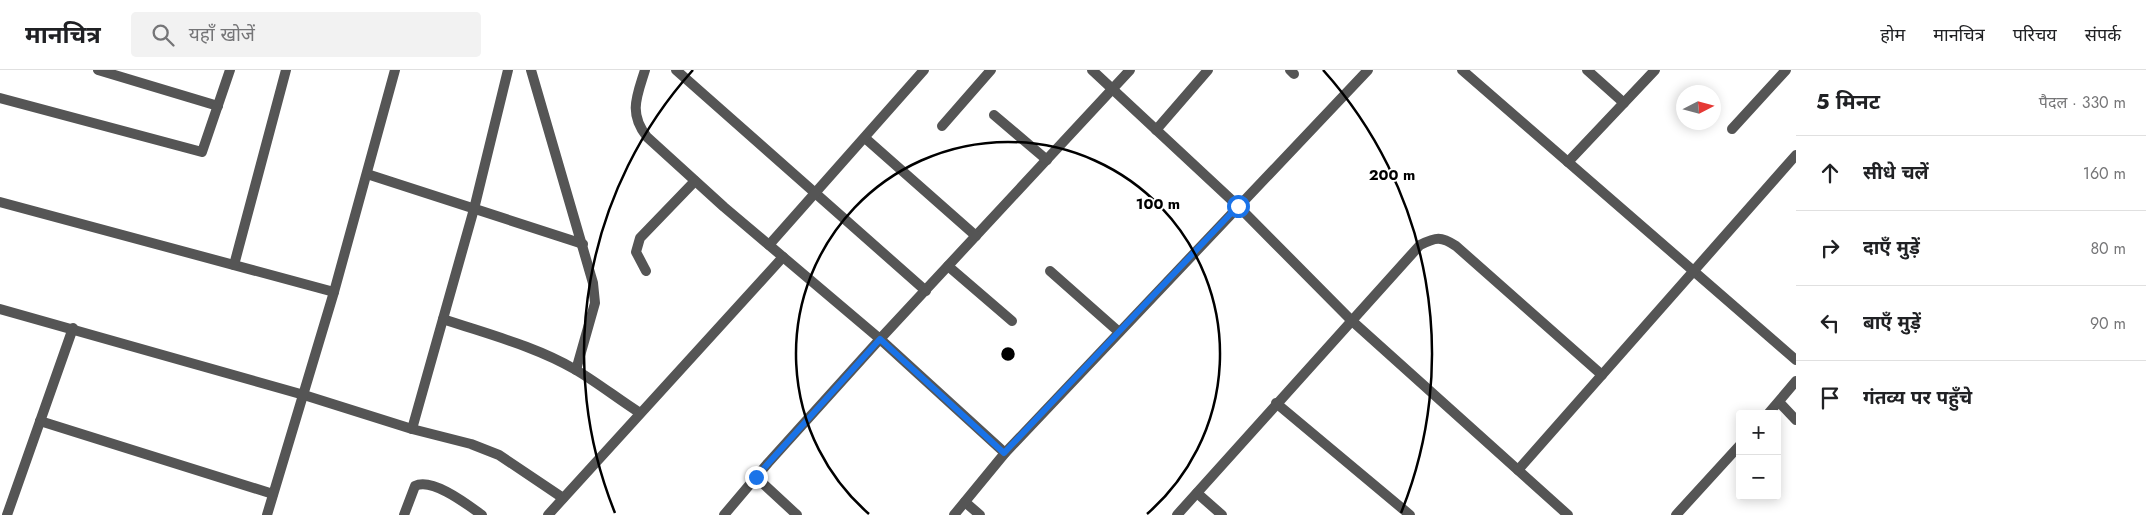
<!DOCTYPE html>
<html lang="hi">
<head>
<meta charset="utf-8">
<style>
  body { margin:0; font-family:Jost,"Noto Sans Devanagari",sans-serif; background:#f2f2f2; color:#202124 }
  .controls { position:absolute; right:15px; bottom:15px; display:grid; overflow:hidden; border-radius:5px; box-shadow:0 2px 12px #0003 }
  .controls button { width:45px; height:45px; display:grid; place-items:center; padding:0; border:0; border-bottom:1px solid #e0e0e0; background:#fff; color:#202124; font:25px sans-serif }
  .compass { position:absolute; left:1676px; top:15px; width:45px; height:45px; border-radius:50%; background:#fff; box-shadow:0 2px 12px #0003; rotate:84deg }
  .stop { position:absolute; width:15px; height:15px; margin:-11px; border:4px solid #1a73e8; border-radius:50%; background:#fff }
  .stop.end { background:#1a73e8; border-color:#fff; box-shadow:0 1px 5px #0008 }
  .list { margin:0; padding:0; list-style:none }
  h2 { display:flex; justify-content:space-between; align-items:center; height:65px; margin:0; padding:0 20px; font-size:21px }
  h2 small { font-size:16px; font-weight:400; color:#757577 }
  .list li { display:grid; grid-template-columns:32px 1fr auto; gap:15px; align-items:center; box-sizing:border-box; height:75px; padding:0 20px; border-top:1px solid #e0e0e0 }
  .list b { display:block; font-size:19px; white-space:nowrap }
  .list em { font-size:16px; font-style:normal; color:#757577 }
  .icon { flex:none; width:28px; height:28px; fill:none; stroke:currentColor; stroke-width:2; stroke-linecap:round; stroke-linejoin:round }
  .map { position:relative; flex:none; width:1796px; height:445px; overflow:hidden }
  header { display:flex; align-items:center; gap:30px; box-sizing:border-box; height:70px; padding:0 25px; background:#fff; border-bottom:1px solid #e0e0e0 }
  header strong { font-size:24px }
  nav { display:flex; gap:28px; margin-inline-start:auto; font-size:18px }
  .search { width:350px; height:45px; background:#f2f2f2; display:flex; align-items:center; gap:12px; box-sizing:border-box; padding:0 18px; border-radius:5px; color:#757577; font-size:19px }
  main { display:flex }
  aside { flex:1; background:#fff }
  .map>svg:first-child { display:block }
</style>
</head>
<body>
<header>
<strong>मानचित्र</strong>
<div class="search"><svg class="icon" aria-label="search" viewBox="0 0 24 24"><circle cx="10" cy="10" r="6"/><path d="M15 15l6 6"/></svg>यहाँ खोजें</div>
<nav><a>होम</a><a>मानचित्र</a><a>परिचय</a><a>संपर्क</a></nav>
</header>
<main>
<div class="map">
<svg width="1796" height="445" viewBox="0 0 1796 445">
  <rect width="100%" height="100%" fill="#fff"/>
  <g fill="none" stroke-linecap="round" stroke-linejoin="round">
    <g stroke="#555" stroke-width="10">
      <path d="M98,0l120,36"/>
      <path d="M531,0l62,213 2,20 -19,67"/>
      <path d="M645,0c-8,26 -17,43 2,67l77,70 156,132 250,-269"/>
      <path d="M676,0l250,221"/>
      <path d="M1092,0l146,136 113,114 217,195"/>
      <path d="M1290,0l4,4"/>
      <path d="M1462,0l334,290"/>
      <path d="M1587,0l37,33"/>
      <path d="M0,28l202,54 28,-82"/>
      <path d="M994,45l53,45"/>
      <path d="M942,56l49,-56"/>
      <path d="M1732,59l54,-59"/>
      <path d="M1156,60l52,-60"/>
      <path d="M865,68l111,98"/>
      <path d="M1568,92l87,-92"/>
      <path d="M367,104l216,70"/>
      <path d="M0,132l334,90"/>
      <path d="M769,175l155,-175"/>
      <path d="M234,195l52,-195"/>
      <path d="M948,196l64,55"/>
      <path d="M646,201l-10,-19 4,-14 55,-57"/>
      <path d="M1050,201l69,61"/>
      <path d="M0,239l304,86 108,34 59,15 28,11 64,43"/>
      <path d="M443,249c44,15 92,27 133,51 22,13 42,29 64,43"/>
      <path d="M1779,332l17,18"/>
      <path d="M1276,333l134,112"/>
      <path d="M1768,344l28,-33"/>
      <path d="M40,351l233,73"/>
      <path d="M412,359l62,-220 34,-139"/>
      <path d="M1518,400l278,-315"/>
      <path d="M756,407l41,38"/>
      <path d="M1197,423l25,22"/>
      <path d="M965,432l15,13"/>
      <path d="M7,445l66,-187"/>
      <path d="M267,445l67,-223 61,-222"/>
      <path d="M404,445l11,-29c17,-9 53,19 67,29"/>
      <path d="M548,445l235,-258"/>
      <path d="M724,445l44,-52 112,-124 125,114"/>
      <path d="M954,445l51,-62 363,-383"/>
      <path d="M1177,445l243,-270c16,-8 21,-9 36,1l146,129"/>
      <path d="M1676,445l64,-70"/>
    </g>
  </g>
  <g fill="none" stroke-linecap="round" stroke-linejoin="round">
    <path stroke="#1a73e8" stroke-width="6" d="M756,407l124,-138 124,114 234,-247"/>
  </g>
  <g fill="none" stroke="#000" stroke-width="2.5">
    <path d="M869 444A212 212 0 1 1 1147 444"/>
    <path d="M615 443A424 424 0 0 1 693 0M1323 0A424 424 0 0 1 1401 443"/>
  </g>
  <circle cx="1008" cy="284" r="8" fill="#000" stroke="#fff" stroke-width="2.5"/>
  <g font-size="15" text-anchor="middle" font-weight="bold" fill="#000" stroke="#fff" stroke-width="4" stroke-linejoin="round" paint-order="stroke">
    <text x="1392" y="110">200 m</text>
    <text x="1158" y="139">100 m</text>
  </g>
</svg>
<div class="controls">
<button>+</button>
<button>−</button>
</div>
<svg class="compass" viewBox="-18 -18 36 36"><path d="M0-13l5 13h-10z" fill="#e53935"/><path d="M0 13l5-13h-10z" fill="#757577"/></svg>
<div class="stop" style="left:1238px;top:136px"></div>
<div class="stop end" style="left:756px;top:407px"></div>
</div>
<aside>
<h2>5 मिनट<small>पैदल · 330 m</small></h2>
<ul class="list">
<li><svg class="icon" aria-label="ahead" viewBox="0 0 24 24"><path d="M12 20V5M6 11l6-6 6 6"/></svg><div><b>सीधे चलें</b></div><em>160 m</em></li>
<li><svg class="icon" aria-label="right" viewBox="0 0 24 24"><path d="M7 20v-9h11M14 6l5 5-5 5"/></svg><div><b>दाएँ मुड़ें</b></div><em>80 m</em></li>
<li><svg class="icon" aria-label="left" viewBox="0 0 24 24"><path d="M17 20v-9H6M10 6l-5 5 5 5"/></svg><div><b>बाएँ मुड़ें</b></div><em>90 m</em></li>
<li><svg class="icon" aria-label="arrive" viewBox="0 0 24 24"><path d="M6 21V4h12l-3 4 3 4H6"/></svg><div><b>गंतव्य पर पहुँचे</b></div></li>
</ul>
</aside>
</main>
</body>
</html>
